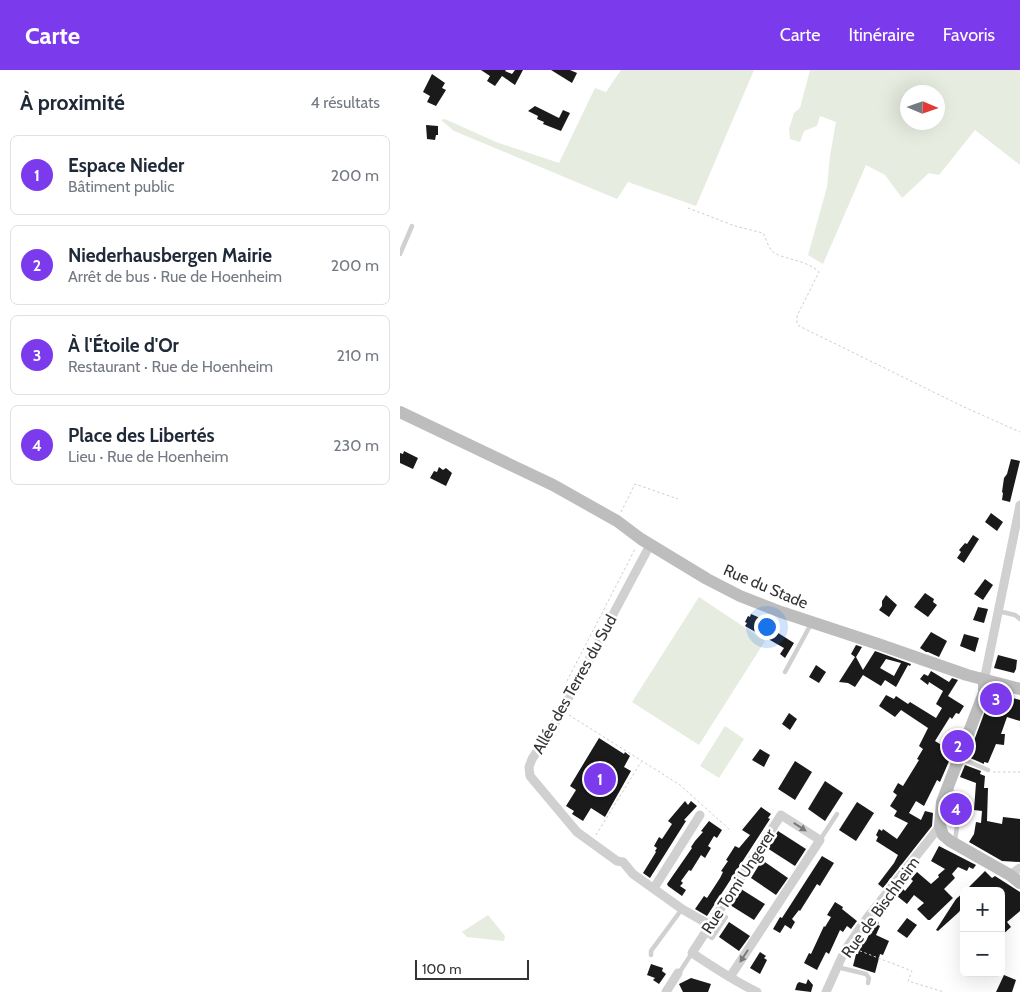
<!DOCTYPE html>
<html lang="fr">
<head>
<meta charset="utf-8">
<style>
  body { margin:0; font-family:Cabin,sans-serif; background:#f2f2f3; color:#1f2937 }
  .controls { position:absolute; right:15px; bottom:15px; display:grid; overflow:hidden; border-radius:8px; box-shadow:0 5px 20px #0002 }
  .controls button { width:45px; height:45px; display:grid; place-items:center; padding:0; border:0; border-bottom:1px solid #e0e1e3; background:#fff; color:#1f2937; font:25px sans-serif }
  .compass { position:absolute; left:500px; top:15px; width:45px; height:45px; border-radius:50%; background:#fff; box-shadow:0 5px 20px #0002; rotate:92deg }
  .scale { position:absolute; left:15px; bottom:12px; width:114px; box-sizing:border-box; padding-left:5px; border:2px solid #333; border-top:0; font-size:14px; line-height:18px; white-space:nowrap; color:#333; -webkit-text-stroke:4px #fff; paint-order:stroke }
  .you { position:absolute; left:366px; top:556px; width:18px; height:18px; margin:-12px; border:4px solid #fff; border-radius:50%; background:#1a73e8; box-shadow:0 0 0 8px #1a73e833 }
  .badge { display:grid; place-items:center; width:32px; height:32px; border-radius:50%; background:#7c3aed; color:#fff; font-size:16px; font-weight:700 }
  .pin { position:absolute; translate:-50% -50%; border:2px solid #fff; box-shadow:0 1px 5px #0006 }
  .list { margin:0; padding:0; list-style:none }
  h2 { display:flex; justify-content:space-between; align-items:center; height:65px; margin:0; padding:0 20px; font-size:21px }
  h2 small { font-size:16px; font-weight:400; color:#747a83 }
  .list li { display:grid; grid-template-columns:32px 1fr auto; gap:15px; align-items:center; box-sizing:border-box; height:80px; margin:0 10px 10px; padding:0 10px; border:1px solid #e0e1e3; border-radius:8px }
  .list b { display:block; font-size:19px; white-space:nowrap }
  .list p { margin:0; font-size:16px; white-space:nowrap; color:#747a83 }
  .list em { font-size:16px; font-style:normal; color:#747a83 }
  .map { position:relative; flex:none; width:620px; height:922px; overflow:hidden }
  header { display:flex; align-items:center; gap:30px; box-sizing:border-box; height:70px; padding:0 25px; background:#7c3aed; color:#fff }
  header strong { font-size:24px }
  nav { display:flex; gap:28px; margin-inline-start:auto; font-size:18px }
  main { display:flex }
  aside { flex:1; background:#fff }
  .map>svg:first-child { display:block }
</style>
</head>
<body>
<header>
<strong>Carte</strong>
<nav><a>Carte</a><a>Itinéraire</a><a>Favoris</a></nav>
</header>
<main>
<aside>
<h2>À proximité<small>4 résultats</small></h2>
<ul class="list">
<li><span class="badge">1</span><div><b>Espace Nieder</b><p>Bâtiment public</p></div><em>200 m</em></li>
<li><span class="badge">2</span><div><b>Niederhausbergen Mairie</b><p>Arrêt de bus · Rue de Hoenheim</p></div><em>200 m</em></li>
<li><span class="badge">3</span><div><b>À l'Étoile d'Or</b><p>Restaurant · Rue de Hoenheim</p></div><em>210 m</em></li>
<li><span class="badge">4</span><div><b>Place des Libertés</b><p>Lieu · Rue de Hoenheim</p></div><em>230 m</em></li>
</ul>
</aside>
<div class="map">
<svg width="620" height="922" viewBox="0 0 620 922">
  <rect width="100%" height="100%" fill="#fff"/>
  <g fill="#e6ecdf" fill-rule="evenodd">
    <path d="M221,0h133l-58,136 -68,-24 -11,17 -163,-68 -13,-11 4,-1 51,23 63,21 36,-75 11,4z"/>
    <path d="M410,0h210v95l-45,-35 -36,45 -10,-2 -27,25 -17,-23 -19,-10 -43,99 -15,-9 19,-68 3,-31 6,-34 -16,-6 -3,10 -13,5 -4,11 -10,-3 -1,-10 5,-16 6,-5zM538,22v30h-30v-30z"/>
    <path d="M299,527l66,44 -66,104 -67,-43z"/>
    <path d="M325,656l19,13 -25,39 -19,-12z"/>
    <path d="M88,845l17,21 -1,5 -37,-4 -5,-5z"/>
  </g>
  <g fill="#1a1a1a" fill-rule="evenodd">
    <path d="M81,0h25l-1,1 7,3 3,-4h8l-8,15 -13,-9 -7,10 -8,-5 3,-5z"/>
    <path d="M151,0h19l7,3 -5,10z"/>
    <path d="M32,4l13,9 -3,5 4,2 -10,16 -9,-4 3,-6 -7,-4z"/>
    <path d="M135,36l24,12 4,-8 7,3 -9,18 -18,-7 1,-2 -7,-3 1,-3 -10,-5z"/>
    <path d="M26,55l12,1v9h-2l-1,5 -8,-1z"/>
    <path d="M4,381l14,7 -5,11 -13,-6v-10l3,1z"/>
    <path d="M611,389l9,2 -10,41 -8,-2 1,-7 -1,-1 2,-14 3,-4z"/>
    <path d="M39,397l4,3 3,-2 6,5 -6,13 -16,-8 4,-7 3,1z"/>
    <path d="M591,443l12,9 -6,9 -12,-9z"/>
    <path d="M573,465l6,4 -15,24 -7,-5 4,-6 -2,-2 6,-7 2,1z"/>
    <path d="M585,509l8,6 -10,15 -9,-6z"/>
    <path d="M525,523l9,6 -1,3 4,3 -9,12 -14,-10z"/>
    <path d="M486,525l11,10 -8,12 -10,-7 3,-4v-5z"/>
    <path d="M578,537l10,2 -4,14 -11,-3z"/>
    <path d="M351,544l18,8 -2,4 27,17 -9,15 -5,-4 4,-6 -39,-22 2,-3 -2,-1 3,-6 2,1z"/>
    <path d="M531,562l16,9 -8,16 -11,-5h-2l-6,-4z"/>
    <path d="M564,564l15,4 -4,14 -15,-6z"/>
    <path d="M456,575l6,2 -6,10 7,13 12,-19 36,13 -1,2 -2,-1 -12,22 -11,-7 -4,6 -18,-11 -8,12 -7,-4 -9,-1 16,-25 -4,-3zM486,589l15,4 -7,13 -14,-8z"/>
    <path d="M598,585l19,5 -1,9 -2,4 -20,-5z"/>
    <path d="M416,595l10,7 -7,11 -10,-6z"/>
    <path d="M531,601l18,11 3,-4 6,2 -10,16 16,10 -5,8 -3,-1 -4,6 -2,-2 -15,24 18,11 -13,30 -3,-2 -13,26 -8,-5 -7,12 12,7 4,-9 8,2 -1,13 -49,62 -5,-4 16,-21 4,-8 -22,-14 2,-4 -2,-2 3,-6 3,2 1,-2 14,10 11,-16 -14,-7 3,-5 -7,-5 7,-11 -4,-3 5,-9 5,3 16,-26 -2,-1 6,-10 -4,-3 9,-18 -27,-18 -6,7 -16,-11 7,-11 8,4 2,-3 12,8 2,-2 26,16 6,-10 -6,-4 7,-13 -14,-9 -1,3 -8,-6 4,-5 4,2z"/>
    <path d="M592,622l28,8v21l-13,-4 -6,17h4l-1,11 -8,-1 -8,19 -4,-1v2l-16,-7z"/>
    <path d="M389,643l8,6 -7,11 -8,-6z"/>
    <path d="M199,668l25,16 1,-2 5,4 -6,11 7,4 -26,46 -14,-9 -8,13 -11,-7 2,-3 -8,-5 10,-16 -6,-4z"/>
    <path d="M360,679l10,6 -6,12 -12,-7z"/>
    <path d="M395,691l17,11 -17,28 -17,-11z"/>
    <path d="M565,695l16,6 -1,3 5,2 -1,12h4l-1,33 15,3 1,-7 17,2v43l-18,-1 -33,-19 5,-8 2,-12 5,1 1,-12 -8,-1 2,-27 -16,-6z"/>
    <path d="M425,711l18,12 -18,28 -17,-12z"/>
    <path d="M285,731l3,4 3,-4 6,5 -13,14 2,1 -7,11 -29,46 -7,-5 13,-21 -1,-1 2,-3 -3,-2 5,-9 3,2 10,-15 -4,-3z"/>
    <path d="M457,732l17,11 -18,28 -17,-11z"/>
    <path d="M361,737l10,7 -3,4 2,1 -63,97 -12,-7 9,-13 3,2 13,-20 3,-6 -2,-1 7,-10 -2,-1 9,-14 4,2 11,-13 -8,-5z"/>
    <path d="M309,751l13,9 -5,8 -3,-2 -6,10 3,2 -6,10 -4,-3 -10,16 -2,-1 -8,11 2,2 -3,3 6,4 -4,6 -14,-10 -1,-2 25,-36 -1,-1 4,-6 8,-9 -2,-1z"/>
    <path d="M378,761l28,18 -11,17 -28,-18z"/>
    <path d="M539,776l37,19 -3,4 -4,-2 -2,4 -9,-4 -6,7 3,4 -11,11 9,9 -23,22h-2l-11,-11 7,-6 -10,-8 -7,9 -10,-8 6,-7 2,2 8,-10 -2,-2 6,-7 14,12 8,-7 -1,-2 7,-6 -14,-8z"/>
    <path d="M422,786l12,7 -13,21 -1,2 -3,-2 -17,27 -1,-1 -7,9 3,3 -4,7 -6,-4 -5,8 -7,-4 7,-12 2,1z"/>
    <path d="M362,790l26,18 -12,17 -25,-17z"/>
    <path d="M585,801l7,7 3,-2 25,16v19l-13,11 4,5 -10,9v-45h-36z"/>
    <path d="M341,819l24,15 -11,16 -24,-15z"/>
    <path d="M564,822v12l-5,8 -21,19 -2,-1 20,-31z"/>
    <path d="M435,832l8,5 -1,2 15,12 -6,8 -4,-3 -4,6 -3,-2 -11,24 -3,-2 -9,18 -13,-7 5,-10 2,1 13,-28 1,1 6,-10 -4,-2z"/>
    <path d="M507,848l10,7 -10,13 -10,-7z"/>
    <path d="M474,849l5,3 -1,3 2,1 -4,9 13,6 -6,14 -3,-1 -5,19 -22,-7 3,-12h2l4,-14 4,1 6,-13 -3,-2z"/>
    <path d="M329,852l21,14 -11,15 -20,-14z"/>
    <path d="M360,882l6,4 -2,2 3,2 -7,14 -10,-6z"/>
    <path d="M251,894l12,4 -1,3 4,3 -7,10 -6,-4 2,-2 -8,-3z"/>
    <path d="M604,905l12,5 -4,12h-16z"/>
    <path d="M291,908l20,6 -3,8h-25l-4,-8z"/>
    <path d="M408,909l5,6 -2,7 -16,-2 2,-6 2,-2 7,2z"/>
  </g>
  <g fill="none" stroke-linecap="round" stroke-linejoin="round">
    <g stroke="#cdcdcd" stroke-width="1" stroke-dasharray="2.5 2.5" stroke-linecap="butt">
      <path d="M288,138l47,18 28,7c3,5 5,14 9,18 7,8 34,8 47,21l-22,44v7l2,3 165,81 56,25"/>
      <path d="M221,442l14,-28 43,15"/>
      <path d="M167,611l68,-132"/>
      <path d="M169,645l111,70 50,45"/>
      <path d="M593,702h27"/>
      <path d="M196,765l45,-73"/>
      <path d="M455,879l57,22 -4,10 36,11"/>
    </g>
    <g stroke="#d0d0d0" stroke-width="4.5">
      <path d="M0,184l12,-28"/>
      <path d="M598,541l17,4 5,4"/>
      <path d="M385,602l26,-48"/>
      <path d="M560,688l28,12"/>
      <path d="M549,719c16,10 7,37 6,53"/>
      <path d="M420,770l17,-26"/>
      <path d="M305,863l7,5 14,-21"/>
      <path d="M251,885v-4l31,-42"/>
      <path d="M437,897l29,7 3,4 -1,5"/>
      <path d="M279,903l13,-20"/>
    </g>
    <g stroke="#d0d0d0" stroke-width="9">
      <path d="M250,475l-97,182 -21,32 -3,8 1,9 47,56 40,29 6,1 10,12 49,35 28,16"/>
      <path d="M584,611l36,-176"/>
      <path d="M610,805l10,-7"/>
      <path d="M254,818l46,-73"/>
      <path d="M330,907l90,-137 -39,-25 -89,138c21,14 42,28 65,39"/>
      <path d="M266,922l12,-19"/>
      <path d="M426,922l19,-42 22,-32 73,-92"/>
    </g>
    <g stroke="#bdbdbd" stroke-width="12">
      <path d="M0,342l153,73 64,36 24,18 66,40 33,17 41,16 97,32 89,31 53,14"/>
      <path d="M584,611v12l-42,109 -2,24 3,9 7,6 60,34 10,8"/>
    </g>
  </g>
  <defs><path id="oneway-solid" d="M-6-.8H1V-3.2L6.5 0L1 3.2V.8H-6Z" transform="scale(1.25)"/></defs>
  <g fill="#7a7a7a">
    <use href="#oneway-solid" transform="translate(400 757) rotate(33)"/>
    <use href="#oneway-solid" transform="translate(344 886) rotate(123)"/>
  </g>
  <g text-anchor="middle" stroke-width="5" stroke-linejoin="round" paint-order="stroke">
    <g font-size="16" fill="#333" stroke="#fff">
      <text transform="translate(366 516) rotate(23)" y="6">Rue du Stade</text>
      <text transform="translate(174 614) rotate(-61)" y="6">Allée des Terres du Sud</text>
      <text transform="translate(338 811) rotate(-57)" y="6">Rue Tomi Ungerer</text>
      <text transform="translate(480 837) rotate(-54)" y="6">Rue de Bischheim</text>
    </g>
  </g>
</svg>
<div class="controls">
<button>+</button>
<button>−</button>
</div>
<svg class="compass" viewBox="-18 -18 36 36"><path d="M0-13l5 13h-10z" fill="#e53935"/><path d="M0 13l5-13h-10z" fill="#747a83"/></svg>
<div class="scale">100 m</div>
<div class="you"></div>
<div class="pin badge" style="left:200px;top:709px">1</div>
<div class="pin badge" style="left:558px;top:676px">2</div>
<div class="pin badge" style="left:596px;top:629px">3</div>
<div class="pin badge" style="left:556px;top:739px">4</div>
</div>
</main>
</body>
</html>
